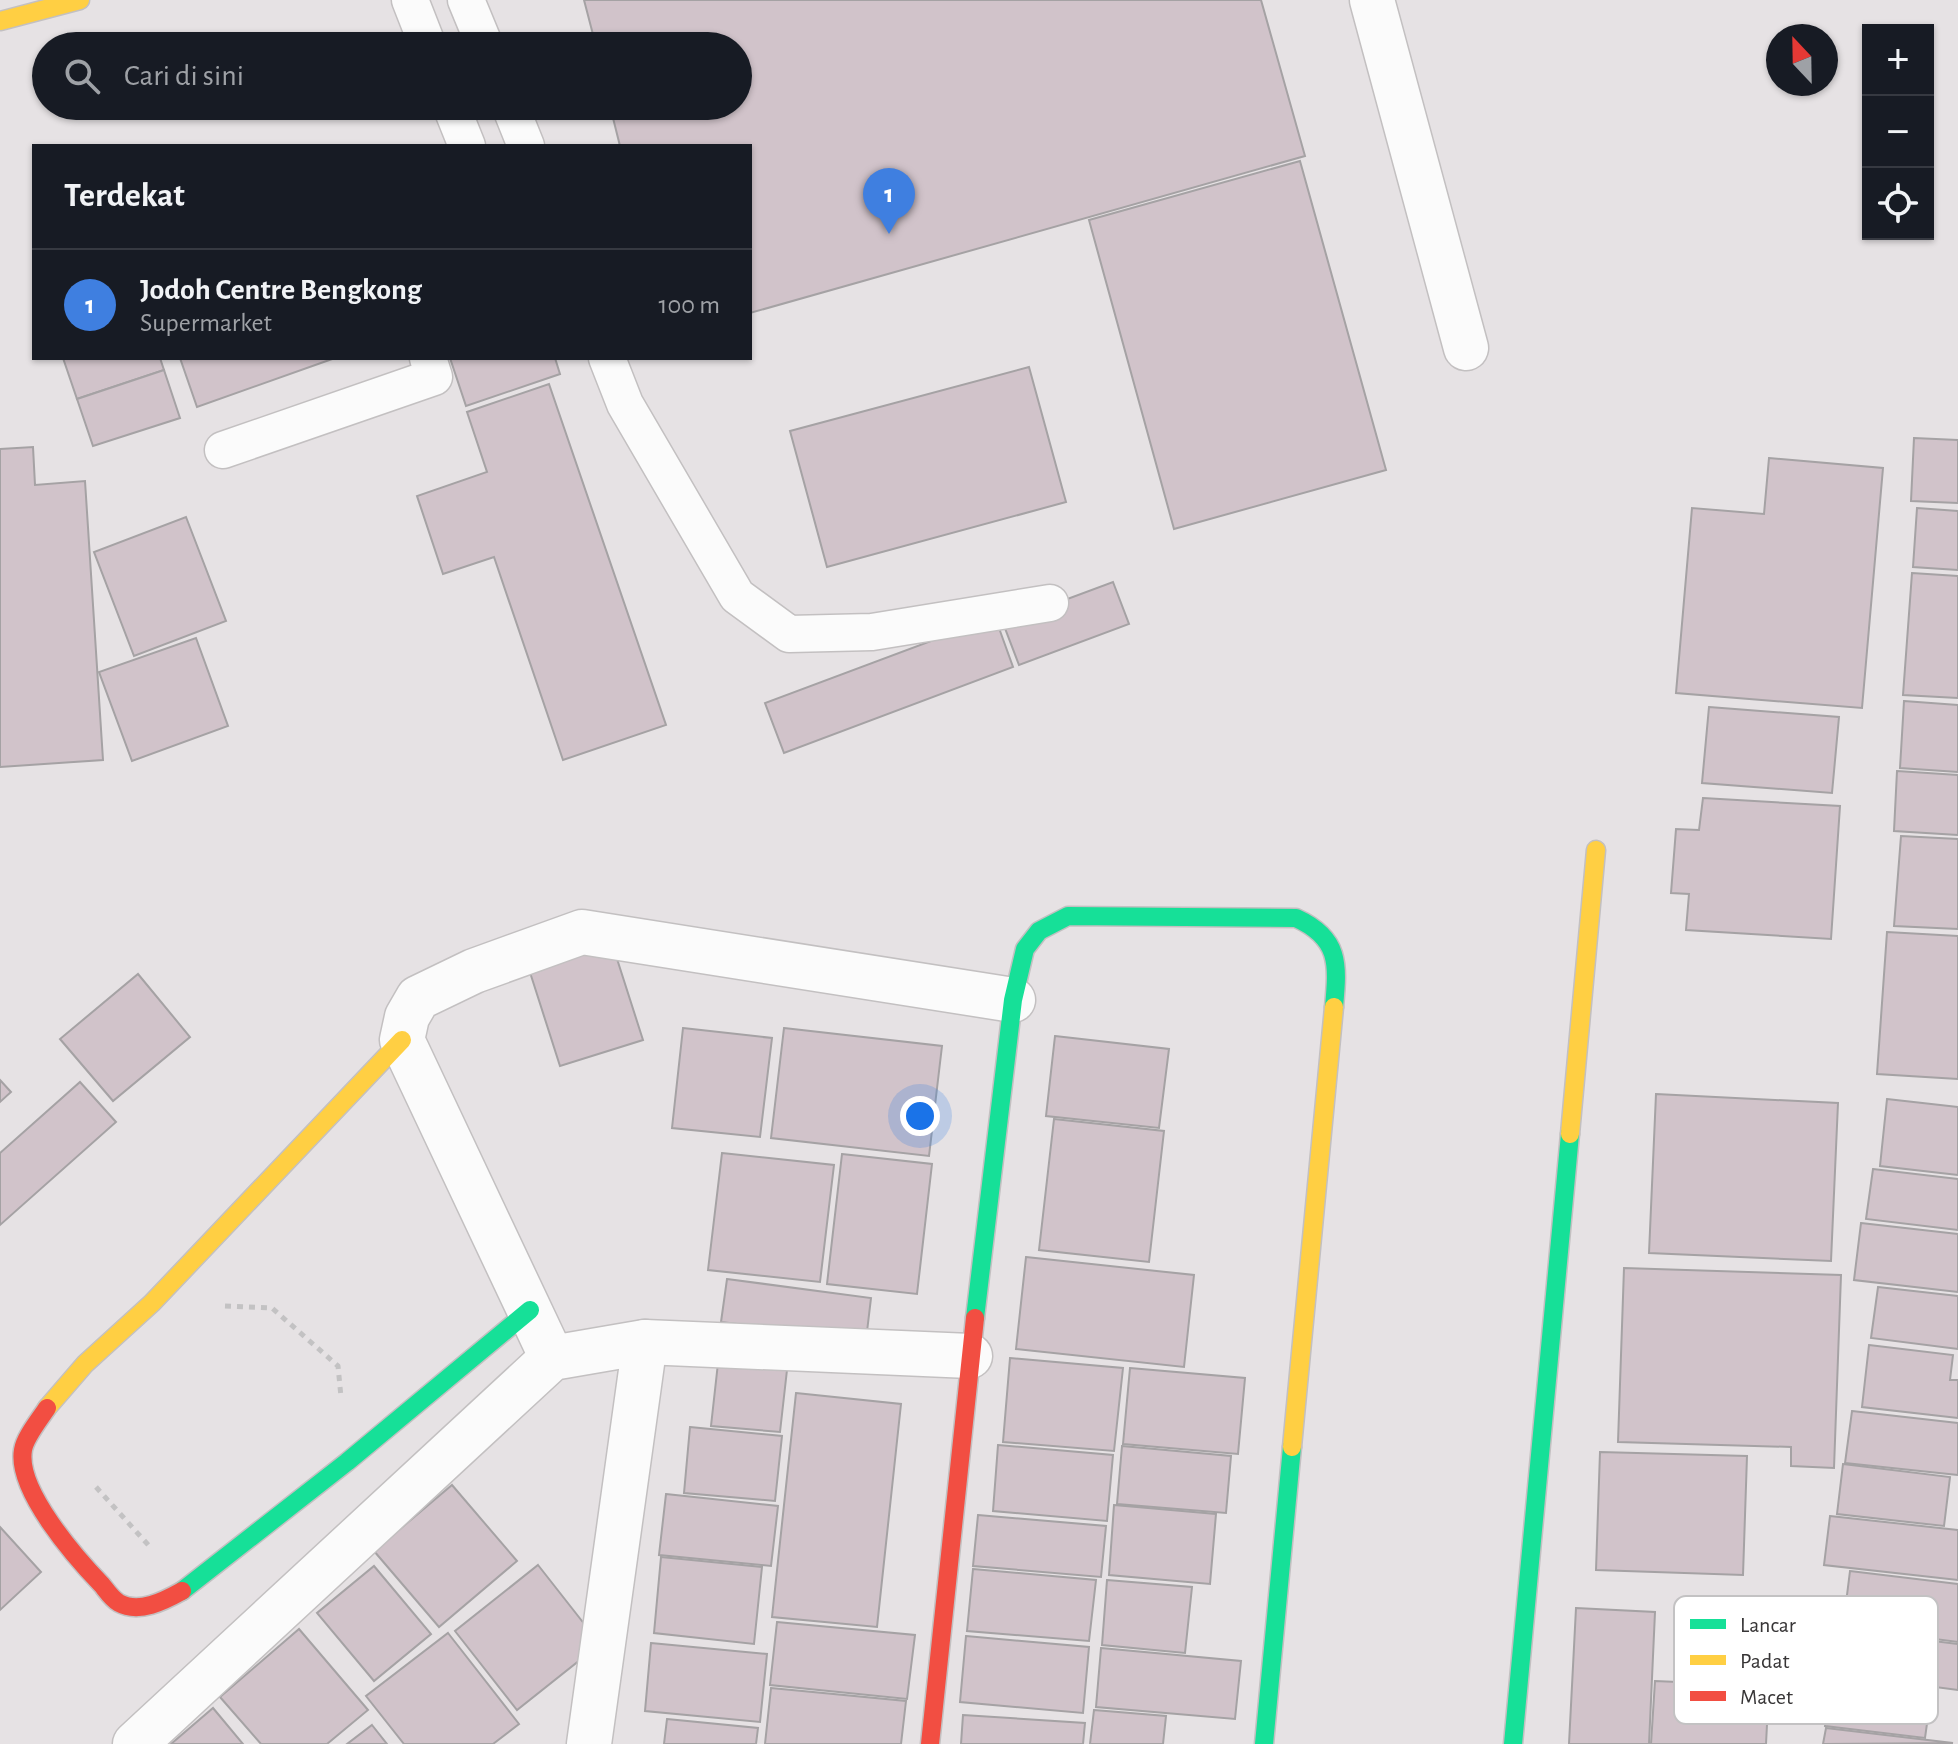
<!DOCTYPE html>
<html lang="id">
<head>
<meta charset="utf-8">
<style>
  body { margin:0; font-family:"Alegreya Sans",sans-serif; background:#242831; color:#f1f3f6 }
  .controls { position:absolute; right:24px; top:24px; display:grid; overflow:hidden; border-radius:0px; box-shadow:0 2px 6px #0004 }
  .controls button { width:72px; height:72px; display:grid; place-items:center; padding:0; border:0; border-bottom:2px solid #363941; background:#171b24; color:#f1f3f6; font:40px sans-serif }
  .compass { position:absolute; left:1766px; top:24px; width:72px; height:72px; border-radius:50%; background:#171b24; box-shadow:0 2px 6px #0004; rotate:338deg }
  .you { position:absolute; left:920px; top:1116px; width:28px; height:28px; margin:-20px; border:6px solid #fff; border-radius:50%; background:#1a73e8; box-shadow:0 0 0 12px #1a73e833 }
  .badge { display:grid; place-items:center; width:52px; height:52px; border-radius:50%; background:#747273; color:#fff; font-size:26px; font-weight:700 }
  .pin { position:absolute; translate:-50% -66px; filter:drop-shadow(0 2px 4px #0008) }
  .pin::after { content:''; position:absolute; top:42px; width:28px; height:24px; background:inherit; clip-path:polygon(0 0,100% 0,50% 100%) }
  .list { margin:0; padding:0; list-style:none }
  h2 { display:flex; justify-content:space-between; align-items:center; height:104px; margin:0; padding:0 32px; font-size:34px }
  h2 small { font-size:26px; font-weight:400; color:#9ea1a6 }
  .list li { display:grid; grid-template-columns:52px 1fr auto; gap:24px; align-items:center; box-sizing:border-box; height:112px; padding:0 32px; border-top:2px solid #363941 }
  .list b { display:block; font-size:30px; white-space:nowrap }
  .list p { margin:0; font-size:26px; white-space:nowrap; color:#9ea1a6 }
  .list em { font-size:26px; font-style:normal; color:#9ea1a6 }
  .icon { flex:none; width:44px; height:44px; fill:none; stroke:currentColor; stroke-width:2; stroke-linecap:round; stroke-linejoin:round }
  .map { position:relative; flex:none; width:1958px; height:1744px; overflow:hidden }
  .search { position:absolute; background:#171b24; box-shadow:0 2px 6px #0004; left:32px; top:32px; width:720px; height:88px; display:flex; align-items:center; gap:20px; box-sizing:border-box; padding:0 28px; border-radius:44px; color:#9ea1a6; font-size:30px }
  .panel { position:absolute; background:#171b24; box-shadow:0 2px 6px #0004; left:32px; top:144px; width:720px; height:216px; border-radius:0px }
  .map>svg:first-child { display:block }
</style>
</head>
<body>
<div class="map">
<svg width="1958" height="1744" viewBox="0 0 1958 1744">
  <rect width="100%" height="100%" fill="#e6e2e4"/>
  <g fill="#d1c3ca" stroke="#a5a2a4" stroke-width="2">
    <path d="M584,0h677l44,156 -555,157v-167h-130l-10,-40h128v-60h-142z"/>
    <path d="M1300,161l86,309 -212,59 -85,-309z"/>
    <path d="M63,358h97l4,12 -87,29z"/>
    <path d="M180,358h155l-138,49z"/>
    <path d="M450,358h105l5,16 -94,32z"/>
    <path d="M1029,367l37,135 -239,65 -37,-136z"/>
    <path d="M164,370l16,48 -87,28 -16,-47z"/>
    <path d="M549,384l117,341 -103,35 -69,-203 -51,17 -26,-78 70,-24 -20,-60z"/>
    <path d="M1914,438l44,2v63l-47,-2z"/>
    <path d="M33,447l2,38 50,-4 18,279 -103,7v-318z"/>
    <path d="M1769,458l114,10 -21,240 -186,-15 16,-185 72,6z"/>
    <path d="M1917,508l41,3v59l-45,-3z"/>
    <path d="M186,517l40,104 -92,35 -40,-104z"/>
    <path d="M1912,573l46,3v122l-55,-3z"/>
    <path d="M1113,582l16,42 -110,41 -16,-42z"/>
    <path d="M995,617l18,50 -229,86 -19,-50z"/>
    <path d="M196,638l32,88 -96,35 -33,-89z"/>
    <path d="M1904,701l54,4v67l-58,-4z"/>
    <path d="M1709,707l130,10 -7,76 -130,-10z"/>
    <path d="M1897,771l61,4v60l-64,-4z"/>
    <path d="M1703,798l137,8 -9,133 -145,-9 3,-36 -18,-1 5,-64 23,1z"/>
    <path d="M1901,836l57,3v90l-64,-3z"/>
    <path d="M1887,932l71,4v143l-81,-5z"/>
    <path d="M610,937l33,103 -83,26 -33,-103z"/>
    <path d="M138,974l52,63 -77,64 -53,-62z"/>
    <path d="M683,1028l89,10 -12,99 -88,-9z"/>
    <path d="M784,1028l158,18 -13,110 -158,-18z"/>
    <path d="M1055,1036l114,13 -10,79 -113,-12z"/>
    <path d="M0,1080l11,12 -11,10z"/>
    <path d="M80,1082l36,40 -116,103v-72z"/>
    <path d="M1656,1094l182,9 -7,158 -182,-8z"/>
    <path d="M1887,1099l71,8v68l-78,-9z"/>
    <path d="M1054,1119l110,12 -15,131 -110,-12z"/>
    <path d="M722,1153l112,12 -14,117 -112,-12z"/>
    <path d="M842,1154l90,10 -15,130 -90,-10z"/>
    <path d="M1873,1169l85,10v51l-92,-11z"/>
    <path d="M1861,1223l97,11v58l-104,-12z"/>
    <path d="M1026,1257l168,18 -10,92 -168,-18z"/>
    <path d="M1624,1268l217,7 -7,193 -43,-2v-19l-173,-5z"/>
    <path d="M727,1279l144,19 -5,42 -145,-18z"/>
    <path d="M1878,1287l80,9v53l-87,-11z"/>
    <path d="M1869,1345l84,10 -3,25h8v38l-96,-11z"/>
    <path d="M719,1354l69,7 -8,71 -69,-6z"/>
    <path d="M1010,1358l113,10 -9,83 -111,-9z"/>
    <path d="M1130,1368l115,10 -7,76 -115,-10z"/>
    <path d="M796,1393l105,11 -24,223 -105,-10z"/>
    <path d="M1852,1411l106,12v52l-113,-12z"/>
    <path d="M690,1427l92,9 -7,65 -91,-8z"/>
    <path d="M998,1445l115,10 -6,66 -114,-10z"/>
    <path d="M1122,1446l109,10 -5,57 -109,-9z"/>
    <path d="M1600,1452l147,4 -4,119 -147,-5z"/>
    <path d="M1843,1464l107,13 -6,49 -107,-12z"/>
    <path d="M452,1485l65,76 -78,66 -65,-76z"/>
    <path d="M666,1494l112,12 -7,60 -112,-11z"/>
    <path d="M1114,1505l102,9 -6,70 -101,-9z"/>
    <path d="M978,1515l128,11 -5,51 -128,-11z"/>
    <path d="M1830,1516l128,14v50l-134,-15z"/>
    <path d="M0,1527l41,45 -41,38z"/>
    <path d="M661,1557l101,10 -8,77 -100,-11z"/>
    <path d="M538,1565l62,79 -83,66 -62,-79z"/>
    <path d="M374,1566l57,68 -57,47 -57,-68z"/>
    <path d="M973,1569l123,11 -7,61 -122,-10z"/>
    <path d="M1850,1571l108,13v58l-115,-15z"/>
    <path d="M1107,1580l85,7 -7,66 -83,-8z"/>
    <path d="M1576,1608l79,4 -6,132h-80z"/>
    <path d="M777,1622l138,13 -8,64 -137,-14z"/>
    <path d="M299,1629l69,81 -41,34h-66l-41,-47z"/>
    <path d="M1843,1630l115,14v46l-121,-16z"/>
    <path d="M448,1633l71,91 -26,20h-89l-38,-48z"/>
    <path d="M966,1636l123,11 -6,66 -123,-11z"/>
    <path d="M651,1643l116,11 -7,68 -115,-11z"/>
    <path d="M1101,1648l140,13 -6,58 -139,-12z"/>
    <path d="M1830,1676l102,12 -7,50 -100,-12z"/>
    <path d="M1655,1681l114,5 -3,58h-115z"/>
    <path d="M771,1688l135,13 -5,43h-136z"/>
    <path d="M213,1708l30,36h-72z"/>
    <path d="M1094,1710l72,6 -3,28h-73z"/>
    <path d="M963,1715l122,8 -2,21h-122z"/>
    <path d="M667,1719l91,9 -2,16h-92z"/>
    <path d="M372,1725l15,19h-40z"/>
    <path d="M1826,1728l127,15 -130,1z"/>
  </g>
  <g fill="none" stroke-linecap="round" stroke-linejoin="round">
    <g stroke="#c3c0c1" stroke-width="39">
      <g id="lane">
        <path d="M410,0l18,46"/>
        <path d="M466,0l19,46"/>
        <path d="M451,106l16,40"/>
        <path d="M510,106l16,40"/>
        <path d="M607,358l18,46 112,192 52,38 83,-2 178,-29"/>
        <path d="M223,450l211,-73 -6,-19"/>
      </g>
    </g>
    <g stroke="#c3c0c1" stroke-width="47">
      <g id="street">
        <path d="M1372,0l94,348"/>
        <path d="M552,1358l-150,-318 5,-23 11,-19 56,-27 108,-39 431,68"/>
        <path d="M135,1744l417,-386 93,-16 325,14"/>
        <path d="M589,1744l56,-402"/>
      </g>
    </g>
    <g stroke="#c3c0c1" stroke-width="21">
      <g id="fast">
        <path d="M975,1318l38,-318 12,-51 14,-18 29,-15 228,2c44,20 42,46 38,89"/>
        <path d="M182,1591l165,-129 183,-152"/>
        <path d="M1264,1744l28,-297"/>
        <path d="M1513,1744l57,-610"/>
      </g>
    </g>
    <g stroke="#c3c0c1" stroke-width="21">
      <g id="slow">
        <path d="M0,21l80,-21"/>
        <path d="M1570,1134l26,-284"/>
        <path d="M47,1408l38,-44 67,-61 250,-263"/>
        <path d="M1292,1447l42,-440"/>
      </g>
    </g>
    <g stroke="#c3c0c1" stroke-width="21">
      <g id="jam">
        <path d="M47,1408c-7,11 -22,29 -24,42 -7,40 53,108 79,135 4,5 10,14 17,18 20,11 45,-2 63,-12"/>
        <path d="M930,1744l45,-426"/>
      </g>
    </g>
    <g stroke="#c3c2c3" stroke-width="5" stroke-dasharray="6 6" stroke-linecap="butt">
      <path d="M225,1306l47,2 66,58 3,31"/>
      <path d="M96,1487l55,61"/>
    </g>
    <use href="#lane" stroke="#fbfbfb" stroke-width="36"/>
    <use href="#street" stroke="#fbfbfb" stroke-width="44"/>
    <use href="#fast" stroke="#16e098" stroke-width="18"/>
    <use href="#slow" stroke="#ffcf43" stroke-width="18"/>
    <use href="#jam" stroke="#f24e42" stroke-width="18"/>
  </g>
  <rect x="1674" y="1596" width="264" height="128" rx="12" fill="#fff" stroke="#c3c2c3" stroke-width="2"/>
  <rect x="1690" y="1619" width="36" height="10" fill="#16e098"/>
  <rect x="1690" y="1655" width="36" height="10" fill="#ffcf43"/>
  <rect x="1690" y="1691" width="36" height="10" fill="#f24e42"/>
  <g font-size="22" fill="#373536">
    <text x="1740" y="1632">Lancar</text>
    <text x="1740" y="1668">Padat</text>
    <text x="1740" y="1704">Macet</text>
  </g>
</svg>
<div class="controls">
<button>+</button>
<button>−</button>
<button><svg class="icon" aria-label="locate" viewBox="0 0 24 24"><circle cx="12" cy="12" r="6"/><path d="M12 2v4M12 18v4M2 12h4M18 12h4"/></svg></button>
</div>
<svg class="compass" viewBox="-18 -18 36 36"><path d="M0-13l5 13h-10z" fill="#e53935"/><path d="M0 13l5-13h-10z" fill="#9ea1a6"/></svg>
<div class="you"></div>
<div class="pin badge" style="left:889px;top:234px;background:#3f7fe0">1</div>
<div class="search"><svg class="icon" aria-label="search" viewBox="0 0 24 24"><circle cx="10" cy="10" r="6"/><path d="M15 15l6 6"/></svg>Cari di sini</div>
<section class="panel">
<h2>Terdekat<small></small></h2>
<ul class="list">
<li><span class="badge" style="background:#3f7fe0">1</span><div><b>Jodoh Centre Bengkong</b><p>Supermarket</p></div><em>100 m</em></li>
</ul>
</section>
</div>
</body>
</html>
